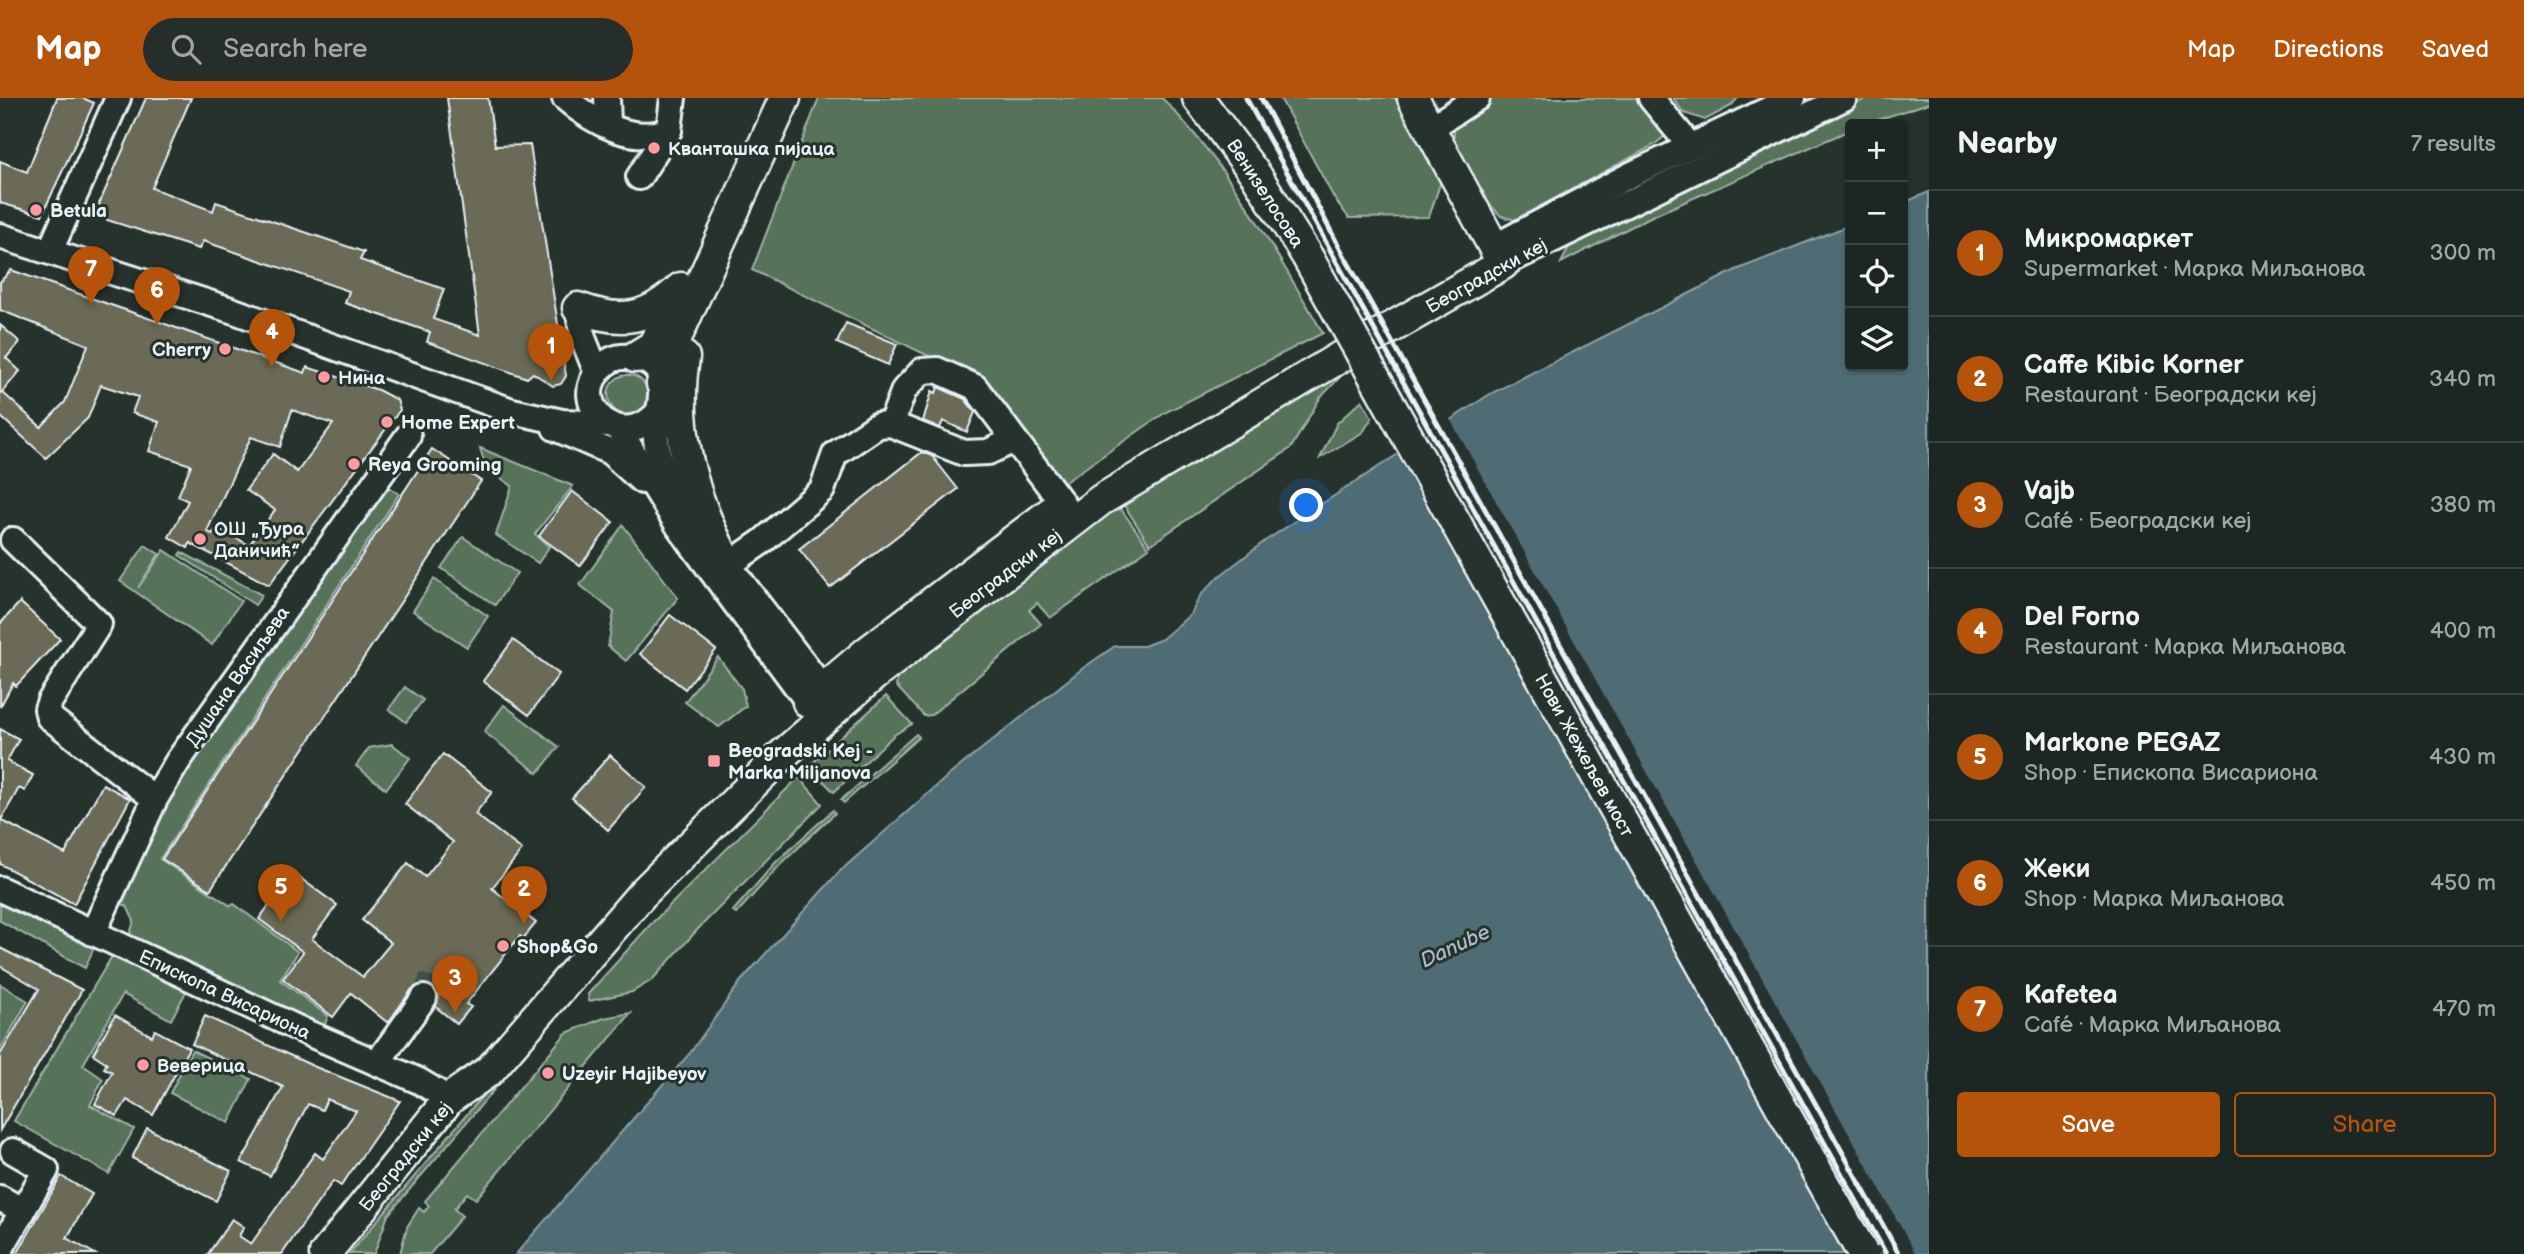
<!DOCTYPE html>
<html lang="en">
<head>
<meta charset="utf-8">
<style>
  body { margin:0; font-family:"Balsamiq Sans",sans-serif; background:#252e2a; color:#f1f3f6 }
  .controls { position:absolute; right:21px; top:21px; display:grid; overflow:hidden; border-radius:7px; box-shadow:0 2px 5px #0004 }
  .controls button { width:63px; height:63px; display:grid; place-items:center; padding:0; border:0; border-bottom:2px solid #3a4340; background:#1c2622; color:#f1f3f6; font:35px sans-serif }
  .you { position:absolute; left:1307px; top:408px; width:24px; height:24px; margin:-18px; border:5px solid #fff; border-radius:50%; background:#1a73e8; box-shadow:0 0 0 10px #1a73e833 }
  .badge { display:grid; place-items:center; width:46px; height:46px; border-radius:50%; background:#b45309; color:#fff; font-size:23px; font-weight:700 }
  .pin { position:absolute; translate:-50% -58px; filter:drop-shadow(0 2px 4px #0008) }
  .pin::after { content:''; position:absolute; top:37px; width:24px; height:21px; background:inherit; clip-path:polygon(0 0,100% 0,50% 100%) }
  .list { margin:0; padding:0; list-style:none }
  h2 { display:flex; justify-content:space-between; align-items:center; height:91px; margin:0; padding:0 28px; font-size:30px }
  h2 small { font-size:23px; font-weight:400; color:#a0a5a5 }
  .list li { display:grid; grid-template-columns:46px 1fr auto; gap:21px; align-items:center; box-sizing:border-box; height:126px; padding:0 28px; border-top:2px solid #3a4340 }
  .list b { display:block; font-size:26px; white-space:nowrap }
  .list p { margin:0; font-size:23px; white-space:nowrap; color:#a0a5a5 }
  .list em { font-size:23px; font-style:normal; color:#a0a5a5 }
  .actions { display:flex; gap:14px; padding:21px 28px }
  .actions a { flex:1; padding:16px 0; border:2px solid #b45309; border-radius:7px; text-align:center; font-size:24px; color:#b45309 }
  .actions .main { background:#b45309; color:#fff }
  .icon { flex:none; width:38px; height:38px; fill:none; stroke:currentColor; stroke-width:2; stroke-linecap:round; stroke-linejoin:round }
  .map { position:relative; flex:none; width:1929px; height:1156px; overflow:hidden }
  header { display:flex; align-items:center; gap:42px; box-sizing:border-box; height:98px; padding:0 35px; background:#b45309; color:#fff }
  header strong { font-size:33px }
  nav { display:flex; gap:38px; margin-inline-start:auto; font-size:24px }
  .search { width:490px; height:63px; background:#252e2a; display:flex; align-items:center; gap:18px; box-sizing:border-box; padding:0 24px; border-radius:38px; color:#a0a5a5; font-size:26px }
  main { display:flex }
  aside { flex:1; background:#1c2622 }
  .map>svg:first-child { display:block }
</style>
</head>
<body>
<header>
<strong>Map</strong>
<div class="search"><svg class="icon" aria-label="search" viewBox="0 0 24 24"><circle cx="10" cy="10" r="6"/><path d="M15 15l6 6"/></svg>Search here</div>
<nav><a>Map</a><a>Directions</a><a>Saved</a></nav>
</header>
<main>
<div class="map">
<svg width="1929" height="1156" viewBox="0 0 1929 1156">
  <rect width="100%" height="100%" fill="#26332d"/>
  <filter id="ink" filterUnits="userSpaceOnUse"><feTurbulence type="fractalNoise" baseFrequency=".0143" numOctaves="2"/><feDisplacementMap in="SourceGraphic" scale="14" xChannelSelector="R" yChannelSelector="G"/><feConvolveMatrix kernelMatrix="1 2 1 2 8 2 1 2 1" color-interpolation-filters="sRGB"/></filter>
  <g filter="url(#ink)">
    <g fill="#57735a" stroke="#a0b2a9" stroke-width="2">
      <path d="M819,0h343c67,68 113,153 161,235l-157,79 -104,72 -86,-105 -224,-109z"/>
      <path d="M1280,0h115l46,83 -12,36 -80,1 -15,-20z"/>
      <path d="M1487,0h155l24,26 -1,12 -11,9 -139,75 -14,-4 -20,-21 -28,-54 2,-16z"/>
      <path d="M1673,0h65l-7,8 -26,14 -21,-7z"/>
      <path d="M1868,0h61v5l-64,21h-15v6l-200,87 -89,46 10,-20 170,-87z"/>
      <path d="M1339,265l6,9 -25,26 -29,50 -141,97 -30,-46z"/>
      <circle cx="628" cy="297" r="20"/>
      <path d="M1362,302l10,18 -9,14 -43,26 17,-35z"/>
      <path d="M480,350l93,38 -38,48 14,13 -11,16 -42,-28 16,-49 -26,-18z"/>
      <path d="M380,384l19,12 -239,365 71,47 3,-2 64,48 -18,28 48,36 -6,16 -193,-95 5,-16 -7,-15 -12,-5 45,-101z"/>
      <path d="M1118,407l31,43 -99,70 -13,-15 -8,7 12,14 -110,91 -7,1 -28,-30 2,-13 14,-7 6,-15z"/>
      <path d="M623,427l55,73 -52,63 -18,-15 6,-34 -34,-27z"/>
      <path d="M463,439l54,36 -22,32 -54,-37z"/>
      <path d="M145,447l14,9 -21,34 26,-38 77,51 -29,44 -92,-64z"/>
      <path d="M181,454l81,43 -7,10 -76,-50z"/>
      <path d="M434,481l54,37 -21,31 -54,-36z"/>
      <path d="M718,559l24,32 4,17 -27,21 -34,-25z"/>
      <path d="M405,589l18,13 -17,22 -17,-13z"/>
      <path d="M886,598l26,28 -18,11 -60,57 -25,-26z"/>
      <path d="M504,607l55,42 -21,26 -54,-41z"/>
      <path d="M916,636l3,3 -75,66 -3,-3z"/>
      <path d="M392,646l18,14 -24,31 -30,-23 13,-18z"/>
      <path d="M799,679l23,27 -123,124 -47,52 -20,12 -43,9 -1,-7 62,-69z"/>
      <path d="M833,712l2,3 -55,52 -44,49 -3,-3 43,-49z"/>
      <path d="M0,795l97,48 -12,27 -85,-47z"/>
      <path d="M115,853l74,35 -18,34 -48,-26 -40,71 20,14 -13,26 44,24 -25,45 -95,-53z"/>
      <path d="M0,886l28,17 -28,49z"/>
      <path d="M631,915l-155,186 -9,-6 -13,16 8,7 -32,38h-30l7,-27 12,-19 5,4 5,-6 -4,-5 141,-168 38,-15z"/>
      <path d="M192,952l59,29 -22,44 -59,-30z"/>
      <path d="M494,984l4,3 -110,130 -14,39h-25z"/>
    </g>
    <path fill="#4f6c75" stroke="#8ca1a9" stroke-width="2" d="M1929,94v1062h-1413l174,-201 51,-72 98,-109 110,-97 134,-107 32,-22h29l18,-7 29,-25 9,-18 17,-18 48,-37 225,-147 246,-124 114,-45v141h53v-163z"/>
    <path fill="#26332d" d="M1449,319l467,837h-73l-448,-803z"/>
    <g fill="#6b6b56" stroke="#e8f1f8" stroke-width="2" fill-rule="evenodd">
      <path d="M57,0h26l11,5 -52,112 -42,-12v-42l27,11z"/>
      <path d="M146,0h45l-39,90 61,23 3,-9 148,50 -4,8 84,29 -11,30 47,16 -33,-237h41l7,48 35,-1 36,231 -5,8 -8,2 -20,-13 -6,5 -100,-36 3,-10 -85,-29 4,-12 -146,-50 -4,8 -92,-29 -8,-16z"/>
      <path d="M11,172l294,103 2,-6 71,23 19,10 3,10 -131,175 -79,-42 -2,5 -19,-11 19,-36 -10,-5 13,-31 -42,-14 10,-29 -27,-9 6,-16 -37,-12 -13,33 -42,40 -46,-42v-91l20,17 -14,16 14,13 -18,21 39,35 24,-25 23,-57 -88,-35v-28zM292,312l41,14 -36,48 -24,-18 -27,36 29,20 -26,35 -32,-17 -5,6 -5,-3 44,-94 29,10z"/>
      <path d="M846,225l51,21 -9,21 -51,-22z"/>
      <path d="M938,289l27,12 10,13 -8,20 -24,-11 -3,7 -17,-7 9,-30 4,2z"/>
      <path d="M432,351l49,32 -271,409 -48,-31z"/>
      <path d="M922,354l10,4 26,33 -128,99 -31,-39z"/>
      <path d="M572,393l41,31 -33,44 -41,-30z"/>
      <path d="M20,504l40,37 -44,47 -3,-3 -13,24v-83z"/>
      <path d="M670,517l46,35 -31,39 -45,-35z"/>
      <path d="M513,542l46,34 -30,41 -46,-34z"/>
      <path d="M0,631l19,10 -12,22 26,14 -8,16 -6,-3 -18,32 64,34 38,-70 27,15 -56,105 -74,-40z"/>
      <path d="M443,656l49,38 -17,22 47,36 -30,38 44,35 -13,16 -3,-3 -54,68 5,3 -14,17 -21,-17 1,-16 -12,-8 -13,6 -24,34 -37,-30 -18,24 -50,-38 20,-27 -44,-33 34,-46 44,32 -25,34 51,38 28,-34 -29,-23 46,-57 17,14 28,-35 -48,-38z"/>
      <path d="M610,657l36,32 -38,43 -36,-32z"/>
      <path d="M0,850l82,42 -82,140v-75l39,-66 -39,-23z"/>
      <path d="M115,917l37,21 3,-6 34,18 -36,67 -26,-15 -10,16 -22,-12 17,-32 -8,-4 3,-5 -14,-9z"/>
      <path d="M205,918l108,50 87,35 -59,85 -8,-5 -51,73h-74l24,-35 12,8 -5,9 12,8 64,-91 8,6 33,-48 -29,-12 -5,11 -14,-6 -38,72 -29,-14 42,-75 -91,-43z"/>
      <path d="M147,1030l84,43 -15,30 -84,-43z"/>
      <path d="M61,1078l31,18 -25,44 28,16h-78z"/>
    </g>
    <g fill="none" stroke-linecap="round" stroke-linejoin="round">
      <path stroke="#43504b" stroke-width="24" stroke-dasharray="24 12" stroke-linecap="butt" d="M424,900l8,-21"/>
      <g stroke="#e8f1f8" stroke-width="30">
        <g id="minor">
          <path d="M565,0c27,24 69,47 104,32"/>
          <path d="M607,0l1,27"/>
          <path d="M1651,0l39,48"/>
          <path d="M1429,31l48,-31"/>
          <path d="M639,79l30,-47 4,-32"/>
          <path d="M0,138l234,75 278,100 50,11 46,2"/>
          <path d="M1494,149l134,-71 165,-78"/>
          <path d="M50,153l68,-153"/>
          <path d="M1503,166l341,-166"/>
          <path d="M578,210l5,30 14,35"/>
          <path d="M891,326l13,-34 18,-19 15,-1 38,17 88,117"/>
          <path d="M555,330l55,24 32,29"/>
          <path d="M618,330l61,99 129,175 5,6 17,5 -7,-24 -142,-186c-12,-20 -23,-40 -25,-64 -2,-29 26,-78 -27,-82 -11,-1 -21,3 -29,12 -33,37 24,87 60,41"/>
          <path d="M13,442l86,84 -49,77 -3,8 2,8 106,82"/>
          <path d="M730,466l33,-23 59,-51 13,-36 43,-29 13,-1 73,29 24,-1 26,-12"/>
          <path d="M0,791l310,145 109,47 30,18"/>
          <path d="M93,835l62,-134 23,-38 230,-325"/>
          <path d="M377,965l47,-65"/>
          <path d="M0,1100l23,13"/>
          <path d="M0,1152l46,-80 -33,-19"/>
        </g>
      </g>
      <g stroke="#e8f1f8" stroke-width="35">
        <g id="major">
          <path d="M1198,0l58,77 51,81"/>
          <path d="M578,210c44,16 69,12 103,-20"/>
          <path d="M635,259l18,-11 14,-27"/>
          <path d="M684,259c-11,69 6,134 37,195"/>
          <path d="M662,286l9,-35 114,-251"/>
          <path d="M808,604l58,-49 192,-146"/>
          <path d="M325,1156l124,-155 40,-28 153,-177 139,-138 93,-81 227,-175 251,-150 151,-86 -90,-166"/>
        </g>
      </g>
      <use href="#minor" stroke="#26332d" stroke-width="24"/>
      <use href="#major" stroke="#26332d" stroke-width="30"/>
      <g stroke="#e8f1f8" stroke-width="5">
        <path d="M1246,0l640,1156"/>
        <path d="M1261,0l75,143 563,1013"/>
      </g>
      <g stroke="#e8f1f8" stroke-width="35" stroke-linecap="butt">
        <path id="major-bridge" d="M1307,158l556,998"/>
      </g>
      <use href="#major-bridge" stroke="#26332d" stroke-width="30"/>
    </g>
  </g>
  <g fill="#ff9aa2" stroke="#26332d" stroke-width="2.5">
    <circle cx="654" cy="50" r="7"/>
    <circle cx="36" cy="112" r="7"/>
    <circle cx="225" cy="251" r="7"/>
    <circle cx="324" cy="279" r="7"/>
    <circle cx="387" cy="324" r="7"/>
    <circle cx="354" cy="366" r="7"/>
    <circle cx="200" cy="441" r="7"/>
    <rect x="707" y="656" width="14" height="14" rx="3.5"/>
    <circle cx="503" cy="848" r="7"/>
    <circle cx="143" cy="967" r="7"/>
    <circle cx="548" cy="975" r="7"/>
  </g>
  <g text-anchor="middle" stroke-width="6" stroke-linejoin="round" paint-order="stroke">
    <g font-size="19" font-weight="bold" fill="#e8f1f8" stroke="#26332d" text-anchor="start">
      <text x="668" y="57">Кванташка пијаца</text>
      <text x="50" y="119">Betula</text>
      <text x="211" y="258" text-anchor="end">Cherry</text>
      <text x="338" y="286">Нина</text>
      <text x="401" y="331">Home Expert</text>
      <text x="368" y="373">Reya Grooming</text>
      <text x="214" y="437">ОШ „Ђура<tspan x="214" dy="22">Даничић”</tspan></text>
      <text x="728" y="659">Beogradski Kej -<tspan x="728" dy="22">Marka Miljanova</tspan></text>
      <text x="517" y="855">Shop&amp;Go</text>
      <text x="157" y="974">Веверица</text>
      <text x="562" y="982">Uzeyir Hajibeyov</text>
    </g>
    <g font-size="19" fill="#e8f1f8" stroke="#26332d">
      <text transform="translate(1266 95) rotate(57)" y="7">Венизелосова</text>
      <text transform="translate(1486 177) rotate(-29)" y="7">Београдски кеј</text>
      <text transform="translate(1005 475) rotate(-37)" y="7">Београдски кеј</text>
      <text transform="translate(237 578) rotate(-55)" y="7">Душана Васиљева</text>
      <text transform="translate(1585 657) rotate(61)" y="7">Нови Жежељев мост</text>
      <text transform="translate(225 896) rotate(25)" y="7">Епископа Висариона</text>
      <text transform="translate(405 1058) rotate(-51)" y="7">Београдски кеј</text>
    </g>
    <g font-size="21" font-style="italic" fill="#abbcc4" stroke="#26332d">
      <text transform="translate(1455 848) rotate(-25)" y="7">Danube</text>
    </g>
  </g>
</svg>
<div class="controls">
<button>+</button>
<button>−</button>
<button><svg class="icon" aria-label="locate" viewBox="0 0 24 24"><circle cx="12" cy="12" r="6"/><path d="M12 2v4M12 18v4M2 12h4M18 12h4"/></svg></button>
<button><svg class="icon" aria-label="layers" viewBox="0 0 24 24"><path d="M12 4l9 5-9 5-9-5zM3 14l9 5 9-5"/></svg></button>
</div>
<div class="you"></div>
<div class="pin badge" style="left:551px;top:283px">1</div>
<div class="pin badge" style="left:524px;top:826px">2</div>
<div class="pin badge" style="left:455px;top:915px">3</div>
<div class="pin badge" style="left:272px;top:269px">4</div>
<div class="pin badge" style="left:281px;top:824px">5</div>
<div class="pin badge" style="left:157px;top:227px">6</div>
<div class="pin badge" style="left:91px;top:206px">7</div>
</div>
<aside>
<h2>Nearby<small>7 results</small></h2>
<ul class="list">
<li><span class="badge">1</span><div><b>Микромаркет</b><p>Supermarket · Марка Миљанова</p></div><em>300 m</em></li>
<li><span class="badge">2</span><div><b>Caffe Kibic Korner</b><p>Restaurant · Београдски кеј</p></div><em>340 m</em></li>
<li><span class="badge">3</span><div><b>Vajb</b><p>Café · Београдски кеј</p></div><em>380 m</em></li>
<li><span class="badge">4</span><div><b>Del Forno</b><p>Restaurant · Марка Миљанова</p></div><em>400 m</em></li>
<li><span class="badge">5</span><div><b>Markone PEGAZ</b><p>Shop · Епископа Висариона</p></div><em>430 m</em></li>
<li><span class="badge">6</span><div><b>Жеки</b><p>Shop · Марка Миљанова</p></div><em>450 m</em></li>
<li><span class="badge">7</span><div><b>Kafetea</b><p>Café · Марка Миљанова</p></div><em>470 m</em></li>
</ul>
<div class="actions"><a class="main">Save</a><a>Share</a></div>
</aside>
</main>
</body>
</html>
